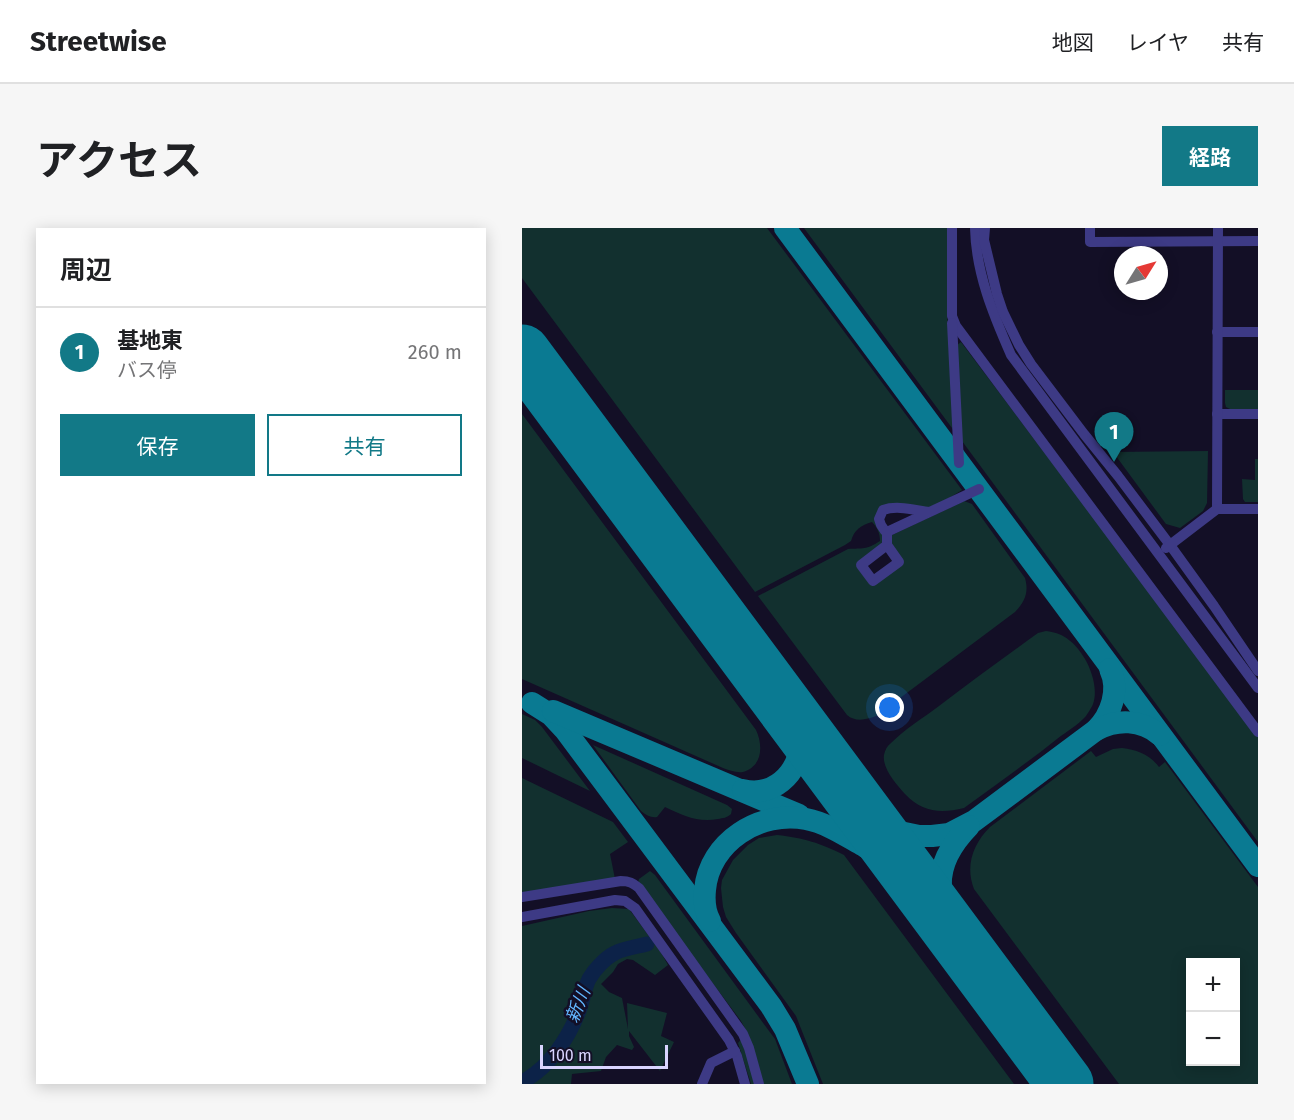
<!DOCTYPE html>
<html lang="ja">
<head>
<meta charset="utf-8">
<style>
  body { margin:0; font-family:"Fira Sans","Noto Sans JP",sans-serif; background:#f6f6f6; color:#202124 }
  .controls { position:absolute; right:18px; bottom:18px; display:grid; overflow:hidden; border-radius:0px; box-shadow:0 3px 15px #0003 }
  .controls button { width:54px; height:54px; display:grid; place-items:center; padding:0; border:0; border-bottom:2px solid #e0e0e0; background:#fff; color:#202124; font:30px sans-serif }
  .compass { position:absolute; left:592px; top:18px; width:54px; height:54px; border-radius:50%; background:#fff; box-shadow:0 3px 15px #0003; rotate:53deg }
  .scale { position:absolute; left:18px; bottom:15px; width:128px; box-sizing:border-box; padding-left:6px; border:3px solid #d9d4ff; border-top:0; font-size:16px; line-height:21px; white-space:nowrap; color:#d9d4ff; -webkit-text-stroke:4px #130f26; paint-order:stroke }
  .you { position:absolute; left:368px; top:480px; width:21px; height:21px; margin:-15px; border:4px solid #fff; border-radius:50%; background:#1a73e8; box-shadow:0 0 0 9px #1a73e833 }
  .badge { display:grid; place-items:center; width:39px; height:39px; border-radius:50%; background:#127987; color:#fff; font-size:20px; font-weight:700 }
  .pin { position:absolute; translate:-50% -50px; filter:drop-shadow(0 2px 3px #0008) }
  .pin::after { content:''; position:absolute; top:32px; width:21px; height:18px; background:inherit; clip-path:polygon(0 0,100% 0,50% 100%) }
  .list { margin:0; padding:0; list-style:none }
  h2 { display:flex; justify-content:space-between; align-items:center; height:78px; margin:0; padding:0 24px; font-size:26px }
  h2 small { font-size:20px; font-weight:400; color:#757577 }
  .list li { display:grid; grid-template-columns:39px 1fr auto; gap:18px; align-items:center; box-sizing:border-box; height:90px; padding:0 24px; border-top:2px solid #e0e0e0 }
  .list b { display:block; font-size:22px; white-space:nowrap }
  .list p { margin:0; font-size:20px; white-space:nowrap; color:#757577 }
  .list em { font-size:20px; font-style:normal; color:#757577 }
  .actions { display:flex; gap:12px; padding:18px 24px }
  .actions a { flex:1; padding:14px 0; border:2px solid #127987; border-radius:0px; text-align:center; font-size:21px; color:#127987 }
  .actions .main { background:#127987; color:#fff }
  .map { position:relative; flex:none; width:736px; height:856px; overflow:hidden; border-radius:0px }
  header { display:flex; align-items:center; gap:36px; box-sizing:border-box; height:84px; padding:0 30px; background:#fff; border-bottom:2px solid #e0e0e0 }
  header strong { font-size:28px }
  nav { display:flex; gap:33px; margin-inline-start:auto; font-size:21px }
  .intro { display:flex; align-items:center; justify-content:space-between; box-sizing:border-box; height:144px; padding:0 36px }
  h1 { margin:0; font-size:42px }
  .button { padding:15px 27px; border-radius:0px; background:#127987; color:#fff; font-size:21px; font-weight:700 }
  main { display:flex; gap:36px; padding:0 36px }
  aside { flex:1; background:#fff; border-radius:0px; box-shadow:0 3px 15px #0003 }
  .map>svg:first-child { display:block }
</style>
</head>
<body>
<header>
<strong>Streetwise</strong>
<nav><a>地図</a><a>レイヤ</a><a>共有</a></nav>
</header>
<div class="intro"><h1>アクセス</h1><a class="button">経路</a></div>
<main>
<aside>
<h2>周辺<small></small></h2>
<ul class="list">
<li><span class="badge">1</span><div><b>基地東</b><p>バス停</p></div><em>260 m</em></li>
</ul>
<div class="actions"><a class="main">保存</a><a>共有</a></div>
</aside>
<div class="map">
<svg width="736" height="856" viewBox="0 0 736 856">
  <rect width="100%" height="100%" fill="#130f26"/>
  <g fill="#12302f" fill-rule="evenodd">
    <path d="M0,0h245l195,262 -32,20h-50l3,30 -3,6 -24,19 15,20 32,-23 -13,-18 2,-9 72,-34 8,3 53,74c4,14 0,24 -10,34l-139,104c-10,4 -21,6 -29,-1l-89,-119 90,-47c15,-1 18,1 32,-8 0,-8 -3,-14 -8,-19 -11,3 -18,8 -21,19l-6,4 -90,47 -233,-314z"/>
    <path d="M282,0h143v85l8,119z"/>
    <path d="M439,114l297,394v106l-299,-405 -2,-92z"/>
    <path d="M703,162h33v19h-28l-4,-2 -1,-4z"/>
    <path d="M0,186l234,316c7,15 7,36 -13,42 -7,1 -14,-2 -20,-4l-201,-89z"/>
    <path d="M686,223l-1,52 -4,8 -23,17 -14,-4 -53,-72z"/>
    <path d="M733,231h3v43h-13l-2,-3 -1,-20 13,1z"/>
    <path d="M524,403c19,2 30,13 39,28 7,12 13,31 8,45 -1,3 -5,9 -7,12 -8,9 -20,16 -29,23 -30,24 -62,46 -93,69 -24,6 -42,4 -59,-14 -9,-10 -23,-26 -21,-39 1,-5 3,-9 7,-12 14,-14 32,-25 48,-37 30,-23 61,-45 92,-68l7,-5z"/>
    <path d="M0,486l13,6 7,7 48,64 -68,-33z"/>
    <path d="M71,517l134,60 5,4 -1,5c-4,4 -8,4 -13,5 -20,4 -36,-4 -53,-12l-8,10c-6,1 -11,-2 -16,-6z"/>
    <path d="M600,520c15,2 27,6 37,19l6,-5 93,125v197h-139l-145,-195c-9,-23 -1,-45 16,-62l101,-76 5,6 17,-8zM668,734h46v100h-46z"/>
    <path d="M0,550l91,44 15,20 -18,12 5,25 -93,17z"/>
    <path d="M255,607c27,3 43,8 67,20l170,229h-191l-27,-68 -60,-83 -10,-16 -3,-10 -2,-19 1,-8 11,-20 15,-15 11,-7z"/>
    <path d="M128,643l5,4 114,156 6,8 17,45h-41l-13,-41 9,-11 -6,-11 -103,-138 1,-4z"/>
    <path d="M90,680l17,1 31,42 8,14 -13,10 -22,-15 -6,-1 -9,5 -5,8 -12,12 8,8 13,6 6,31 -1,-26 40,10 -6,23 13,6 -14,29 -31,-40v5l5,11 -2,3 -15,-5 -11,12 -5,14 -29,3 -1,10h-49v-158l67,-15z"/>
  </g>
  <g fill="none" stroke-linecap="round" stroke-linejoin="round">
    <path stroke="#0c2248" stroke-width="15" d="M0,854c27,-14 46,-43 57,-71 4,-10 5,-22 10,-32 5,-9 16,-21 26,-26 9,-5 21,-6 32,-9"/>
    <g stroke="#0a7a92" stroke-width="22">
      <path d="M263,0l473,638"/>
      <path d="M10,475l19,12 14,15 206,276 14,23 23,55"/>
      <path d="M31,483l246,104"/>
      <path d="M574,502c15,-15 24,-40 14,-61"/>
      <path d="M221,562c33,9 63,-24 56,-56 -2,-9 -8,-17 -13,-25"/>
      <path d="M330,569l18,16 25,18 24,5h13l17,-2 25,-13 122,-91c21,-11 45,-11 64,5"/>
      <path d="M188,693c-5,-9 -6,-21 -5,-31 4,-48 55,-80 101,-71 21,4 40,17 58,27 10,6 20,10 28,17 10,8 19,17 27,25"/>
      <path d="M441,719c-25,-47 -36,-78 6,-121"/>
    </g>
    <path stroke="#0a7a92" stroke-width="57" d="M0,125l543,731"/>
    <g stroke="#3d3a85" stroke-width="10">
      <path d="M430,0v88l4,10 302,406"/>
      <path d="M453,0c1,45 18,86 36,127l247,333"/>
      <path d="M463,0l-1,12 13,54 6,18 16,33 12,19 53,70 34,42 52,69 44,61 44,65"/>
      <path d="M568,0v14l168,-1"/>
      <path d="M430,95l7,140"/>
      <path d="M695,104h41"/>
      <path d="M695,186h41"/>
      <path d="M695,281l1,-281"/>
      <path d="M407,284c-15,-2 -32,-7 -46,-2l-4,9 2,6 4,6h4l90,-42"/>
      <path d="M365,317l-26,20 12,16 26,-19 -12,-17v-14"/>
      <path d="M644,320l51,-39h41"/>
      <path d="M0,669l99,-16c8,0 12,2 18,7l104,146 6,14 10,36"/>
      <path d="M0,689l93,-17 10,1 10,7 94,132 8,16 8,28"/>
      <path d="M180,856l9,-21 24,-12"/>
    </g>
  </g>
  <g text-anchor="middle" stroke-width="5" stroke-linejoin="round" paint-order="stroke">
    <g font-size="18" font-style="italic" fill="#62b6ff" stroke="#130f26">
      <text transform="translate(56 777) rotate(-68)" y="6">新川</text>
    </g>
  </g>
</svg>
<div class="controls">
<button>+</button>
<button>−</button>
</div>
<svg class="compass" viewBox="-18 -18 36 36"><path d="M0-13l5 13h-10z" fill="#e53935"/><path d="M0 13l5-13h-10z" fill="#757577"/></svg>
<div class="scale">100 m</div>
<div class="you"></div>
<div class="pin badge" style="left:592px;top:234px">1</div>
</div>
</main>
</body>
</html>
